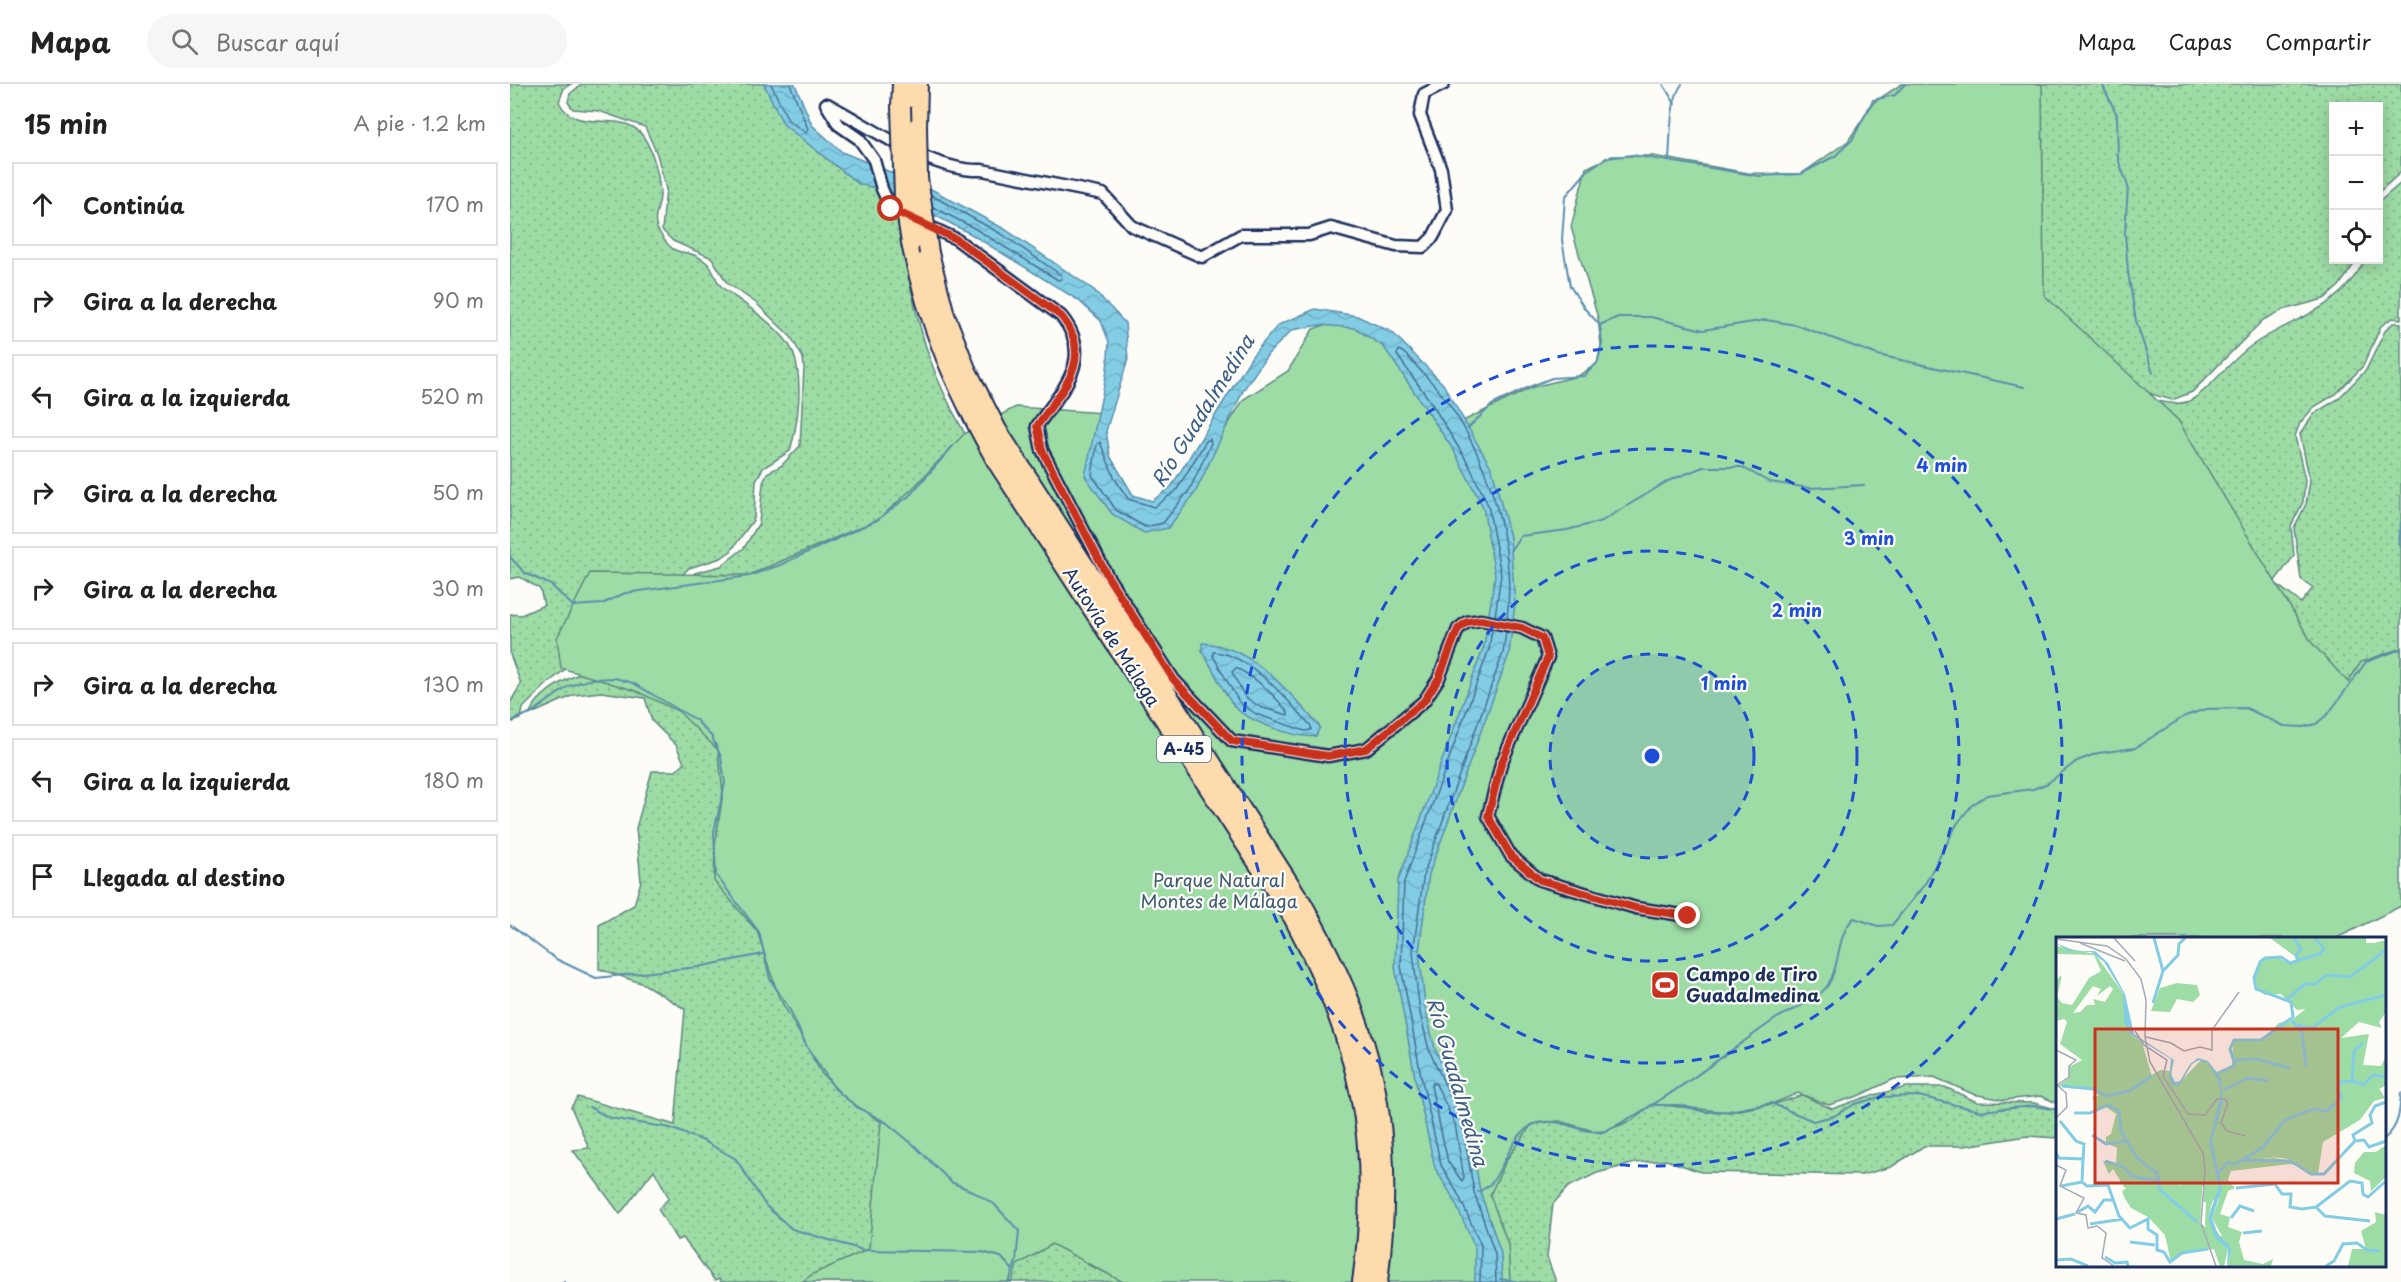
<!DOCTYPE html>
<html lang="es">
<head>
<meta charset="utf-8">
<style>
  body { margin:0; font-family:"Playpen Sans",sans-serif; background:#f6f6f6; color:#222 }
  .controls { position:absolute; right:18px; top:18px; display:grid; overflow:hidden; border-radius:0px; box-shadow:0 3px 15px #0003 }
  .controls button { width:54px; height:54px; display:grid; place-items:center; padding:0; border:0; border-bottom:2px solid #e0e0e0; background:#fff; color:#222; font:30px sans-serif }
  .stop { position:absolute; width:18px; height:18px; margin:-14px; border:4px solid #c8321e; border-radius:50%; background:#fff }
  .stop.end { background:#c8321e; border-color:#fff; box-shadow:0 2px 6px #0008 }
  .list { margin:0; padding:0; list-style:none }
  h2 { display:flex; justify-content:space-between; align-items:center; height:78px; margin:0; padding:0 24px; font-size:26px }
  h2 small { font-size:20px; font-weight:400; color:#767676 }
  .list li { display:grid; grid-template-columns:39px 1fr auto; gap:18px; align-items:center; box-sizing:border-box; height:84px; margin:0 12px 12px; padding:0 12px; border:2px solid #e0e0e0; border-radius:0px }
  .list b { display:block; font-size:22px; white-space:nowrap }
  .list em { font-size:20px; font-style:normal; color:#767676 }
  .icon { flex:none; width:33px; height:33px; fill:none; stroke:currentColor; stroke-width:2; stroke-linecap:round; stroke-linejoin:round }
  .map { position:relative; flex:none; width:1891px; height:1198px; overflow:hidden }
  header { display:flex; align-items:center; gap:36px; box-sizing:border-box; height:84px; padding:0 30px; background:#fff; border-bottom:2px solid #e0e0e0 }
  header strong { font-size:28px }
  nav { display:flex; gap:33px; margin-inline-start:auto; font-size:21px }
  .search { width:420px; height:54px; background:#f6f6f6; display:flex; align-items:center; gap:15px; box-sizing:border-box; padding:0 21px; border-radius:33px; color:#767676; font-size:22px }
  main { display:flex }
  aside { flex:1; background:#fff }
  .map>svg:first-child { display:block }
</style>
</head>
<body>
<header>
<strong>Mapa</strong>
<div class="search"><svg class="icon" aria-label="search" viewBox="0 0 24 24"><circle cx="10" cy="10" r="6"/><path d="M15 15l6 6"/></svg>Buscar aquí</div>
<nav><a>Mapa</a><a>Capas</a><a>Compartir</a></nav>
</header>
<main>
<aside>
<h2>15 min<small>A pie · 1.2 km</small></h2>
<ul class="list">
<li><svg class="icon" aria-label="ahead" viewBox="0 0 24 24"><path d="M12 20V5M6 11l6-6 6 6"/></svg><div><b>Continúa</b></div><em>170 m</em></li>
<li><svg class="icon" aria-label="right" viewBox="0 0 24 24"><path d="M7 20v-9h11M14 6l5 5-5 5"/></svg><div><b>Gira a la derecha</b></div><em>90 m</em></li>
<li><svg class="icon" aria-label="left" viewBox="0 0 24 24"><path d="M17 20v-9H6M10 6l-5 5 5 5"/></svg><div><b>Gira a la izquierda</b></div><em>520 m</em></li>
<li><svg class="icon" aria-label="right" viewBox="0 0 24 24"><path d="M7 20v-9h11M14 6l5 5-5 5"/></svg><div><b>Gira a la derecha</b></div><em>50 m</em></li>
<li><svg class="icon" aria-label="right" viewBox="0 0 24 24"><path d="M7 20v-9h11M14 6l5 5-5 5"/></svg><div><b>Gira a la derecha</b></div><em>30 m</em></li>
<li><svg class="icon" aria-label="right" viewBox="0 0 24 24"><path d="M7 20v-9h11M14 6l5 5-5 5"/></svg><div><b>Gira a la derecha</b></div><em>130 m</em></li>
<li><svg class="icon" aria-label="left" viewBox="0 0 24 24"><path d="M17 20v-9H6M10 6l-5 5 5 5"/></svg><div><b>Gira a la izquierda</b></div><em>180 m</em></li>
<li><svg class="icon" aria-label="arrive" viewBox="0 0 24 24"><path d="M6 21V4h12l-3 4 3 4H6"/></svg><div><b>Llegada al destino</b></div></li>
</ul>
</aside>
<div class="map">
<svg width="1891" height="1198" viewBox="0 0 1891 1198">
  <defs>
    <pattern id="grass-dots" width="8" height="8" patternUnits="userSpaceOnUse" patternTransform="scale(1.5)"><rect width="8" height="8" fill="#9edca5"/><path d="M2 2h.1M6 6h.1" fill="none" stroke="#88bd90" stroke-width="1.8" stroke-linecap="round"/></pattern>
    <pattern id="water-waves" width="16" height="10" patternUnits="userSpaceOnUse" patternTransform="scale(1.5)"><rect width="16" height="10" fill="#83cde4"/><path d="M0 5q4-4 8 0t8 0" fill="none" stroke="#71b0c6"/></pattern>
  </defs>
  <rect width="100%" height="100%" fill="#fdfcf7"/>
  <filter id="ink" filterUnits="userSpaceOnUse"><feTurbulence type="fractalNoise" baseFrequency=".0167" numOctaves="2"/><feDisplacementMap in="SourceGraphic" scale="12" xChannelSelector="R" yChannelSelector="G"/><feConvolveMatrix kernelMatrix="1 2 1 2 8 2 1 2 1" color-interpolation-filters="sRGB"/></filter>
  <g filter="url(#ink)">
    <g fill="url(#grass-dots)" stroke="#5c8682" stroke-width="1.5">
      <path d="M0,0h61l-7,4 -5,14c15,30 50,12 74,25 18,10 26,47 27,66 1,11 -8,25 -3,35 20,37 25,15 49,34 8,6 9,20 17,26 19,15 61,41 70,64 11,29 5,71 -3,99l-27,17 -7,12 -2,39 -23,32 -10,7 -32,10 -12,12 -129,103 -25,25 -2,11 -11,4v-20l11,-19 -11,-30v-40l11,1 23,-10 -4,-16 -20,-12 -10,2z"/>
      <path d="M72,0h182l20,40 75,60 18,4 5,16 17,11c7,50 15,99 32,147 22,60 60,114 93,168l-40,32 -297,18 8,-7 26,-7 23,-18 15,-25 4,-40 4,-10 14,-7 19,-20 4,-78 -1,-10 -12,-21 -35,-34 -29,-20 -15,-25 -39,-17 -11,-11 4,-41 -9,-35 -12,-27 -46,-16 -26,-2 -5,-7 2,-8z"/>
      <path d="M1512,0h379v88l-22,20 -1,-86h-44v154h23l-18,26 -15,13 -41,11 -20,10 -71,72 -20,8 -24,-7 -4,5c15,3 35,10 49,1 18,-11 37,-38 58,-53 46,-32 84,-31 114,-86h13l1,-58 22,-19v136l-9,-1 -11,8 -18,40 -27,28 -22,13 -14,16 -5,13 10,44 -2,22 -12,24 3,30 -20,26 27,21 12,-15 -12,-9 -7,-51 12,-24 4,-23 -10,-47 15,-21 23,-14 28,-29 19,-39 8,-8h8v422l-825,-360 155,-144z"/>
      <path d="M80,586l100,36 398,559 39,17h-406l-2,-3 -4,2 -32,-43 -6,2 -19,-31 11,-11 -15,-28 -34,44 -47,-64 16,-2 -18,-41 7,-10 97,28 10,-116 -41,-25 -45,-15v-44l35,-20 7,-24 -5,-53 16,-57h24l8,-8 -8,-18 -24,-24 -7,-23 -44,-6 -27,3 -45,20c9,-23 38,-37 61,-45z"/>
      <path d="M1397,1003h38l32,15 57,1 22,6 1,29 -30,-2 -62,10h-41l-33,21 -29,8 -161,-3 -35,-12 -31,3 -38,10 -29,14 -15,17 -6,53 9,25h-54l-22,-91 18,-80 137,-8 140,1 27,-9 30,14 34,-12z"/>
    </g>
    <path fill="#9edca5" stroke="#5c8682" stroke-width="1.5" d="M1392,0h140l2,211 134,125 134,223 36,39 13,-20 40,-14v258l-64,32h-279l-1,165 -16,-7 -37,4 -31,-6 -39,-17 -40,2 -36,17 -29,9 -31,-12 -26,11 -43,8 -77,-8 -19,16 -32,13 -42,-12 -27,3 -25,35 -17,36 18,49 2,38h-387l-71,-38 -35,21 -5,17h-210l11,-8 56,-25 12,-127 -36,-24 -23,-24 -44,-79 -21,-64 -43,-50 1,-35 8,-53 -5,-43 -40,-39 -42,-20 -75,-23 -4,-30 33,-65 159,2 130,-56 34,-31 51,-54 52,-27 87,6 13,87 46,4 39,-37 43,-68 44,-28 25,-42 28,-10 25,11 51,40 40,54 76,-37 45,-11 19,-12 4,-19 -3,-27 -27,-91 15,-59 26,-12h41l95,17 53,1 47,-33 26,-39z"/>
    <g fill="url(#water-waves)" stroke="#598eae" stroke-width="1.5">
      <path d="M254,0h31l17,41 30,27 89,37 75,41 88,60 31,33 3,36 -22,72 4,25 23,39 19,6 19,-14 81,-131 26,-31 37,-16 42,7 35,16 51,52 49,85 18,68 5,66 -6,51 -80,220 -10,78 7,60 9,37 33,71 12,71 21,62 1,29h-27v-35l-23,-51 -17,-28 -20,-90 -20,-111 3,-86 86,-235 11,-71 -12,-68 -29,-56 -70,-104 -29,-19 -35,-3 -28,5 -24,24 -24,35 -49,104 -27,35 -24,5 -32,-19 -27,-38 22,-105 2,-29 -8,-21 -23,-21 -107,-66 -85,-44 -27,-6 -76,-60z"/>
      <path d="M692,559c51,3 87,49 118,84l-4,9c-19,3 -70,-15 -83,-31 -11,-15 -20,-37 -31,-54z"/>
    </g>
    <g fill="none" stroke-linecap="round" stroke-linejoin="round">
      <g stroke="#456e94" stroke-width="1.5">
        <path d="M261,0l17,36 18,13 2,-4 -18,-45"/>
        <path d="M421,111l72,40 58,40 1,4 -4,1 -84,-52 -41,-21"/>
        <path d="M700,355l1,4 -21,46 -27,34 -18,4 -29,-17 -24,-35 5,-31 3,-2 15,37 13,20 26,8 22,-16 30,-50z"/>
        <path d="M985,532l6,-41 -13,-70 -20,-42 -38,-62 -33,-46 2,-5c9,4 16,15 23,22 58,58 95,164 85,246"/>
        <path d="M703,568c34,0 77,50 98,74v4l-6,1 -49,-17 -17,-12 -26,-46z"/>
        <path d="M726,584c20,9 38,27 52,44v3l-28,-8 -15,-10 -13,-25z"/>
        <path d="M923,999l3,1 19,40 9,54 -2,3 -14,-19 -17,-76z"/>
        <path d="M970,1198l1,-37 -23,-51 -17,-29 -20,-89 -20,-110 3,-84 85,-233 3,-20"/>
        <path d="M986,1198l-1,-28 -21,-62 -12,-70 -33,-72 -9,-37 -7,-61 11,-79 79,-220 3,-21"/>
      </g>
      <g stroke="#598eae" stroke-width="2">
        <path d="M1153,0l12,20"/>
        <path d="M1592,0l15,31 1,44 10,27 -3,47 3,39 8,49 17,52"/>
        <path d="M1159,75c2,-22 0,-57 13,-75"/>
        <path d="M1090,241l18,-8h33l52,13 63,-10 30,5 82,30 146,32"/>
        <path d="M958,344l24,-23 37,-18 23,-9 32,-2 14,-14 4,-18 -2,-19 -15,-16 -15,-23 -8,-46 3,-43 23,-27 18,-12 26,-3 127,21 42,-2 34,-18 17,-16 21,-40 22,-5 10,-11"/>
        <path d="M1891,439l-2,21 2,3"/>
        <path d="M1000,467l10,-15 47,-6 35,-9 66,-40 35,-14h39l27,15 41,6 54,-3"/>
        <path d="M0,473l15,16 26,12 22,21 29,-2 23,-11 124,-17 31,-11 97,-45 32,-24 44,-50"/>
        <path d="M0,638l24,-11 35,-25 23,-7 23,-1 18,5 63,37 16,17 9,20 4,26 -11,49 2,43 43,57 11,47 19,29 18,39 28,42 22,18 30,16 28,23 36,36 21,9 22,13 25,27 -3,30 -7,21"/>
        <path d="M0,841l46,34 40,19 102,-11 65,-13"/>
        <path d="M1140,1021h30l25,7 24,-1 42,-8 42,18 21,-5 21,-12 25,-7 39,-1 61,15 54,-5 24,4"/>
        <path d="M79,1023l21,11 60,10 34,13 32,18 30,47 26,23 71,21 119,2 19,5 11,12"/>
        <path d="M1874,1055c15,-12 16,-28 17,-46"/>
        <path d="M968,1108c5,-3 12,-6 15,-11 13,-19 23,-56 49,-59 26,-3 38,13 63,9 61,-29 114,-73 169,-111 18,-12 41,-17 54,-35 13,-21 8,-50 26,-67l24,8 14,-1 33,-41 32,-60 15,-19 15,-10 46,-6 15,-6 29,-22 21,-8 37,-5 50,-32 21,-7 40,-1 38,18 19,1 13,-3 13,-11 37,-51 35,-13"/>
        <path d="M990,1195l20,3"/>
        <path d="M53,1198h2"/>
      </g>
      <g stroke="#1b2f5e" stroke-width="15">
        <g id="minor">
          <path d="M316,20l13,21 20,14 15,21 8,29 9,20 18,8"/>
          <path d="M317,20c44,23 105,68 155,66l121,24 29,32 70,31 39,-22h68l22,-7 65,18 27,1 10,-10 14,-27 -6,-41 -21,-54 4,-21 20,-10"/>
          <path d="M414,140l32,15 105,77c35,42 1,74 -24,110l5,24 66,127 66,103 58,61 96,15 38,-7 58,-48 15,-23 19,-49 9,-7 14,-2 41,8 20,10 6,19 -47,107 -13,52 23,40 29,24 96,28 52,8"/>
        </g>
      </g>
      <g stroke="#1b2f5e" stroke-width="22">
        <g id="motorway">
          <path d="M391,23l1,-23"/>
          <path d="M407,43l1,-43"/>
          <path d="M401,159c18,85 44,143 86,219l296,455c66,123 89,226 69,365"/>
          <path d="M419,169l16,62 21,54 31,61 306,475c24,44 47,89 61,137 24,77 24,161 14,240"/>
        </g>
      </g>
      <use href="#minor" stroke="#fdfcf7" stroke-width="10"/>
      <use href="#motorway" stroke="#fedbac" stroke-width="18"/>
      <g stroke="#1b2f5e" stroke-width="22" stroke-linecap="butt">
        <g id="motorway-bridge">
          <path d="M391,23l3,90 7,46"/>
          <path d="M407,43l1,51 11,75"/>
        </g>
      </g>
      <use href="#motorway-bridge" stroke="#fedbac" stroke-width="18"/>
    </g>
  </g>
  <g fill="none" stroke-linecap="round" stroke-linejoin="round" filter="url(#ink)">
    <path stroke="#c8321e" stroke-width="8" d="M381,125l65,30 105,77c35,42 1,74 -24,110l5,24 66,127 66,103 58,61 96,15 38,-7 58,-48 15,-23 19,-49 9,-7 14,-2 41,8 20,10 6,19 -47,107 -13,52 23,40 29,24 96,28 52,8"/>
  </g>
  <circle cx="1142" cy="672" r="102" fill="#1d4ed8" fill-opacity=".12"/>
  <g fill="none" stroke="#1d4ed8" stroke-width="3" stroke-dasharray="10 8">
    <circle cx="1142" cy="672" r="102"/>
    <circle cx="1142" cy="672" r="205"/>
    <circle cx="1142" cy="672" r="307"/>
    <circle cx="1142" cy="672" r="410"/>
  </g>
  <defs>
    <g id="stadium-square" transform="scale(1.5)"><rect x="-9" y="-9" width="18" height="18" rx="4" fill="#c8321e" stroke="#fdfcf7"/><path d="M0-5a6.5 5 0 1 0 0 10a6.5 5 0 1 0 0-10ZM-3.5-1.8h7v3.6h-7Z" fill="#fff"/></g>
  </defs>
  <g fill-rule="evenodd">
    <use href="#stadium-square" x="1155" y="901"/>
  </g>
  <g text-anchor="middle" stroke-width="4.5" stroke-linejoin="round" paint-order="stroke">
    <rect fill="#fdfcf7" stroke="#5f6c8c" stroke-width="1.5" x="647" y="652" width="54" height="26" rx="4.5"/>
    <g font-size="16" font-weight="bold" fill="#1b2f5e">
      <text x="674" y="671">A-45</text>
    </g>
    <g font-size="18" fill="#1b2f5e" stroke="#fdfcf7">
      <text transform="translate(601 553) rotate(57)" y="6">Autovía de Málaga</text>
    </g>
    <g font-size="18" fill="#3c5a70" stroke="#fdfcf7">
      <text x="709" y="803">Parque Natural<tspan x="709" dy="21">Montes de Málaga</tspan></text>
    </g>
    <g font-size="18" font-weight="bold" fill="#1b2f5e" stroke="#fdfcf7" text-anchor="start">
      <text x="1176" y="897">Campo de Tiro<tspan x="1176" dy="21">Guadalmedina</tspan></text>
    </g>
    <g font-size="20" font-style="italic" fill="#3a5e86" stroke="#fdfcf7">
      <text transform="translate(693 327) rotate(-58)" y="7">Río Guadalmedina</text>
      <text transform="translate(947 998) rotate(74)" y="7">Río Guadalmedina</text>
    </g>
  </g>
  <g transform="translate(1546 853)">
    <rect width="330" height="330" fill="#fdfcf7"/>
    <path d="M0,9l39,8 28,39 7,41 12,8 14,48 -39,2 1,17 46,65 16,12 18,-5 5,-9 -3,55 -76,-40 -11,-18 -4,5 -6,-13 13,2 1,-15 -11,-5v-6l5,-3 5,-20 -10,-7 -15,6 5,-7 -4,-9 7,-1 -7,-7 -35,-3 11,-7 1,-12 13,-7 -22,-16 7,-22 -3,-3 -8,2v-41l6,-5 -5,22 5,6 10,2 17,-27 12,-7 -7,-16 -38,-1zM37,49l8,3 -4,7 13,-10 3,3 -8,13 -12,-3 2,6h-8l-7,7 -7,1zM330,30v45l-7,10 3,6 -23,-6 -18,16 28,-4 -6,31 18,1 5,-10v29l-46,27 -108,-44 86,-69zM217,205l29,21 1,4 -13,-3 -59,7 -3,9 7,8 -7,3 -8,23 10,3 -2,10 14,5 -3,10 5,18 19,4 10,-5 -2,7h-44l4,-14 -19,-34 7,-19 -1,-37 57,-4 21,4 -4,-3 -21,-2zM330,208v32l-15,14 -1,-10 -16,-8 1,-10 9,-11h12zM157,263l-5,17 20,32 -4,17h-4l-15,-42 1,-22zM319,275l11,3v51h-38l4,-17h14l-5,-18 15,-9z" fill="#9edca5" fill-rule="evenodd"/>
    <path d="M121,46l20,2 3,10 -7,7 -16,-3 -7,13 -19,-1 9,-23z" fill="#9edca5"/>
    <path d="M214,1h96v5h8l12,-3v33l-36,16 -11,1 -32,19 -10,1 -16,-16 -16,1 -9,-6 -2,-12 9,-19 11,-2 15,7 11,-3zM233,83l3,36 17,16 22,34 11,-7 -2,-17 11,-1 11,4 9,-10 14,23 -11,3 -14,19 -37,22 -5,32 -10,-1 -11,-12 -19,-4 -52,6 -5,9v24l-10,6h-8l1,-15 -13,-4 -8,4 -19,-9 -4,3 -1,5 6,8 29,26 29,17 7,10 -47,6 -12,9 -6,-27 -17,-18 -17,-9 -7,-11 -2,-6 19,-12 1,-16 -21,-31v-17l-20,-15 4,-8h20l35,-22 11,1 2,11 6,1 23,-24 15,13 15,-5 1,-27h28l18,-17z" fill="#9edca5"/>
    <path d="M0,6l19,8h20l13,12 17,31 9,40 40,26 -3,14 4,8 5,-1 10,-17 8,-6 10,3 13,17 2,24 -11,39 10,47 -10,30 6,17 11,10 2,7 -4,14 1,-17 -13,-11 -7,-21 11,-30 -10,-44 12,-51 -4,-14 -10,-15 -8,-3 -7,4 -13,22 -7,-2 -3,-5 2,-20 -41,-25 -6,-12 -1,-29 -19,-31 -13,-10 -23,-1z" fill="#83cde4"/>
    <path fill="none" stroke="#83cde4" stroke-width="3" d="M238,1l7,11 -5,6 2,7M108,33l14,-15 1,-11 6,-6M231,62l18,-15h10l12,-9 23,2 36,-27M97,66l10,-32 -9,-33M236,83l10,13 4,33M241,88l15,3 28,-21 46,-12M179,123l21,-1 34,9M162,136l17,-8 -5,-16 4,-9h27l32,-23 -2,-15 -35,-13 -2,-11 6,-16 5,-4 16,-1 9,6 30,-9 4,-5 -9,-11M296,144l2,-30 9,-8M6,149l31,3 13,7 23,-5 23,-15M167,153l25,-12 21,3M18,176h16l18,-8 11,6 2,20 16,27 20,15 3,17 37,32M4,184l16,20 8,3 -1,15M36,198l14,9 21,-3M299,204l-2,-6 19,-12 -2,-8 5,-9 11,-4M0,216l3,5 24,1 -1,23 5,4 21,-1 11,31 11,12 18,-9v10l9,6v15l7,2 6,10 12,-9 26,-4M186,223l49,1 20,13h13l31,-33 9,-1 5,7 17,-6M49,224l19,6 7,9 28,5M162,236l9,-10 9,1 27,-17 22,-27 28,-11 14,2 15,-13 -4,-10 3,-6 13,-1 9,4 10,-10 13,2M5,249l21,-4M180,251l39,-4 7,10h9l-1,13 12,2 14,-2 34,-26 12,2 1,11 5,3 18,-16M260,270l9,9 45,5M22,275l10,-6 7,6 9,-12h10M175,281l9,-12 14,5M0,282l19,-5M34,287l33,-5M187,296l19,-2M74,305l25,3M49,320l10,6 12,-1 1,4M0,323l15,-1 17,7M270,329l8,-5 9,-17 14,-1 10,7 13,1"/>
    <path fill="none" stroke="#a3aaba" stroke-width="1.5" d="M58,1l21,23M0,2l51,7 19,13 15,20 5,21 -1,37 5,25 53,91 2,17 -4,53 15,43M24,6l45,18M79,94l9,14 23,15 -4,16 25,38 17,1 12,-16h8l3,4 -7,20 6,8 19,5M90,100l25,6 13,8 16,-4 12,3v-20l27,-38M0,113l20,10 -7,6v11l-12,8 9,8 1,14 -11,11M0,228l10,5 -6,16 24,12 -8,15 10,2 2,13 9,-2 9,7 -4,25 12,8"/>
    <path fill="#c8321e" fill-opacity="0.15" stroke="#c8321e" stroke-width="3" d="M39,92h243v154h-243z"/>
    <rect width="330" height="330" fill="none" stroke="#1b2f5e" stroke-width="3"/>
  </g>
  <circle cx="1142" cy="672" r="9" fill="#1d4ed8" stroke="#fdfcf7" stroke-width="3"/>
  <g font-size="18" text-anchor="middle" font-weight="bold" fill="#1d4ed8" stroke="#fdfcf7" stroke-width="4.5" stroke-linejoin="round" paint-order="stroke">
    <text x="1432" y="388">4 min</text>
    <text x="1359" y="461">3 min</text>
    <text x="1287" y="533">2 min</text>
    <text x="1214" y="606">1 min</text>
  </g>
</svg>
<div class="controls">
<button>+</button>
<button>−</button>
<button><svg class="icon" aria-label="locate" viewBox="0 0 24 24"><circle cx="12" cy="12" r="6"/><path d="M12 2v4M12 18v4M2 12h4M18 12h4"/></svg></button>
</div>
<div class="stop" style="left:381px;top:125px"></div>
<div class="stop end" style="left:1178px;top:832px"></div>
</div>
</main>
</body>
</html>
